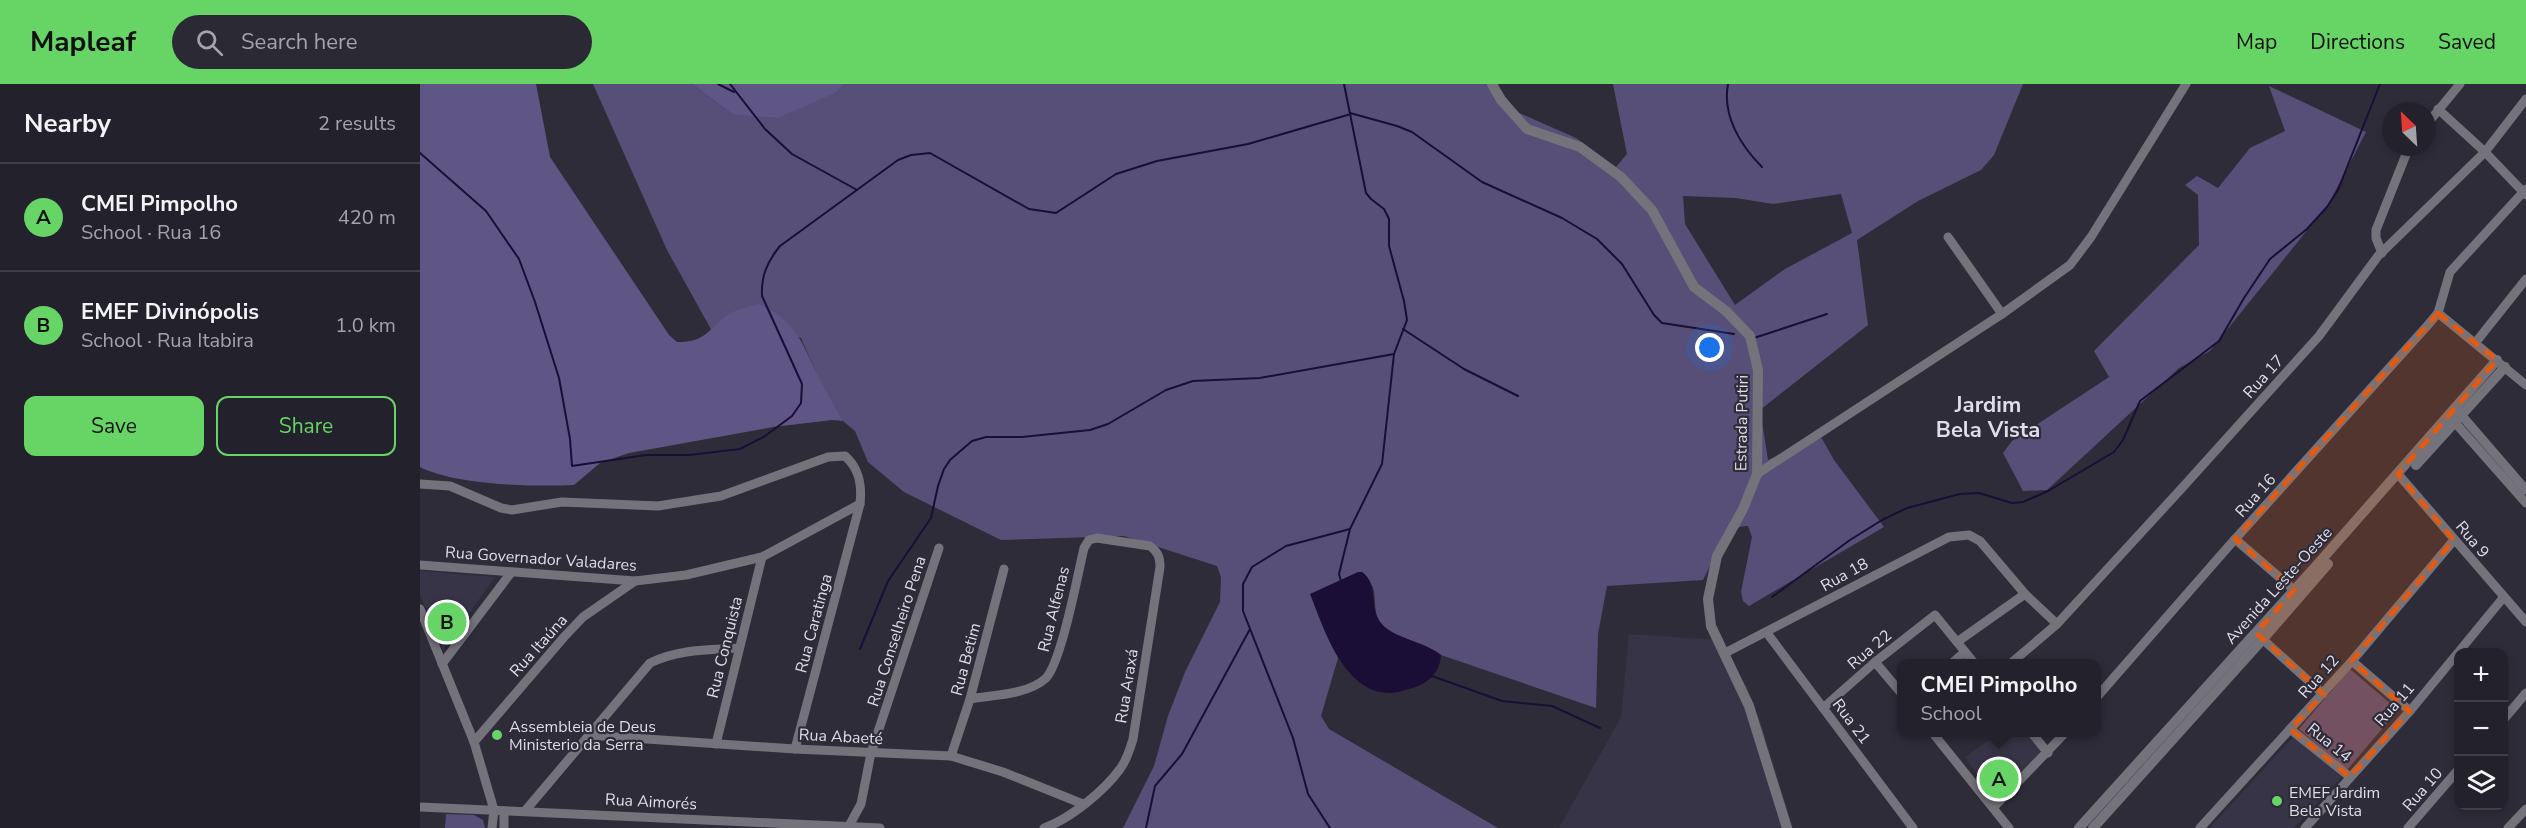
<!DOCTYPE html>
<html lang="en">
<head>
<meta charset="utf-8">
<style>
  body { margin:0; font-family:"Nunito Sans",sans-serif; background:#2b2934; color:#f1f3f6 }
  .controls { position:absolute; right:18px; bottom:18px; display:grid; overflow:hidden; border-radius:12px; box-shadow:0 3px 9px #0003 }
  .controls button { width:54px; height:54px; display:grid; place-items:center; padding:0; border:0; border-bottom:2px solid #403e48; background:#23212c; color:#f1f3f6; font:30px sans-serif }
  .compass { position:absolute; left:1962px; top:18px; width:54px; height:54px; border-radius:50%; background:#23212c; box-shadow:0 3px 9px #0003; rotate:335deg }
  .you { position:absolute; left:1290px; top:264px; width:21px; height:21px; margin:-15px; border:4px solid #fff; border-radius:50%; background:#1a73e8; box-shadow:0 0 0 9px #1a73e833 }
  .badge { display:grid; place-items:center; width:39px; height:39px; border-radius:50%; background:#67d466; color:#111; font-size:20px; font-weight:700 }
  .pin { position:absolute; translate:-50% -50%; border:3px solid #fff; box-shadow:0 2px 6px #0006 }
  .popup { position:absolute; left:1477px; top:575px; width:204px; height:78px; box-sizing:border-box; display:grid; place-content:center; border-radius:12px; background:#23212c; filter:drop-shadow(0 2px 4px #0005); font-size:20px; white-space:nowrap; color:#a3a3a9 }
  .popup b { font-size:22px; color:#f1f3f6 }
  .popup::after { content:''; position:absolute; left:50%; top:100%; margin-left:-12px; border:12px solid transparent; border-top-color:#23212c }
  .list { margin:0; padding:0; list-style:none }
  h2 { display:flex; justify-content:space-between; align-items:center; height:78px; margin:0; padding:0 24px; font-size:26px }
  h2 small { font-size:20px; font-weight:400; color:#a3a3a9 }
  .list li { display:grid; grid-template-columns:39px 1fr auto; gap:18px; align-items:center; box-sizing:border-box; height:108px; padding:0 24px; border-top:2px solid #403e48 }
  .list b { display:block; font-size:22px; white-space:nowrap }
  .list p { margin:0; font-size:20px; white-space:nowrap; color:#a3a3a9 }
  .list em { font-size:20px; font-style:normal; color:#a3a3a9 }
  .actions { display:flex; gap:12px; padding:18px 24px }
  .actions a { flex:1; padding:14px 0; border:2px solid #67d466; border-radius:12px; text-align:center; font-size:21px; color:#67d466 }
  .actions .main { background:#67d466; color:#111 }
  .icon { flex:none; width:33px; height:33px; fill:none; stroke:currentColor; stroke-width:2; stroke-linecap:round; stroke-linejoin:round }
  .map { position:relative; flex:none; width:2106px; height:744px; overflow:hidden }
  header { display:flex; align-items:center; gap:36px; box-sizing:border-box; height:84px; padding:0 30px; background:#67d466; color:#111 }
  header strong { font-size:28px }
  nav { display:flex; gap:33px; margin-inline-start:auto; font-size:21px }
  .search { width:420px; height:54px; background:#2b2934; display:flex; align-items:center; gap:15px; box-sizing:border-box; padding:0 21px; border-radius:33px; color:#a3a3a9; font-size:22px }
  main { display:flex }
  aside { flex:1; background:#23212c }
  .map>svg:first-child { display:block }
</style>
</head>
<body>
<header>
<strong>Mapleaf</strong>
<div class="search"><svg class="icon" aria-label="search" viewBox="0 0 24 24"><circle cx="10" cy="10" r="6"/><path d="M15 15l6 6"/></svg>Search here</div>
<nav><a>Map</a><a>Directions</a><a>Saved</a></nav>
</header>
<main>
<aside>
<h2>Nearby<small>2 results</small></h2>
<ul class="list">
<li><span class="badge">A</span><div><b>CMEI Pimpolho</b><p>School · Rua 16</p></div><em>420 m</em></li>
<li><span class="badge">B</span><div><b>EMEF Divinópolis</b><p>School · Rua Itabira</p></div><em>1.0 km</em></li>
</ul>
<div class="actions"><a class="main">Save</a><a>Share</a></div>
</aside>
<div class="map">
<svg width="2106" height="744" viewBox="0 0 2106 744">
  <rect width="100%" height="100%" fill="#2f2c3a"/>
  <g fill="#383448">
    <path d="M0,487l75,6 -52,73 -23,-56z"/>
    <path d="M1209,550l88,6 30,47 15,39 31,102h-234l62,-111z"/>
    <path d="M1580,648l28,1 16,21 -49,46 -30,-43z"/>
    <path d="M1875,651l49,39 -50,54h-84z"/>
  </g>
  <g fill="#574f77" fill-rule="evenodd">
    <path d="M173,0h99l40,30 105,-22 8,-8h651l21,28 59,26 40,29 11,-13 -14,-70h410l-29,71 -13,15 -63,31 -61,39 11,85 -108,85 8,50 53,-23 13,23 50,67 -135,79 -6,-5 -2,-9 11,-55 -4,-11c-24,-2 -35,36 -45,54l-96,6 -9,48 -2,74 -155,-53c-18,-14 -46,-16 -59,-31 -10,-11 -5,-24 -9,-36 -2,-6 -8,-12 -11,-16l-51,22 27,64 -17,58 8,13 169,99h-375l31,-62 14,-50 17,-44 35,-70 1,-25 -4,-11 -93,-30 -123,4 -97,-48 -36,-30 -13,-31 -12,-10 -25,-44 -17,-39 -73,-23 -16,16 -45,-81zM1421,110l11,39 -67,36 -50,36 -50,-81 -2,-28 53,2 37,6z"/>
    <path d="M1849,2l97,46 -37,71 -119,148 -31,17 -132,122 -24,1 -20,-38 9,-12 97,-64 -15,-26 105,-106 -1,-50 -13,-10 12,-9 21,12 32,-40 35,-17z"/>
    <path d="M1930,585l48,41 -51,60 -48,-41z"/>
    <path d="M26,730l28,1 9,5 2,8h-40z"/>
  </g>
  <g fill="#605685">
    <path d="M0,0h116l14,73 119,178 8,7c28,0 29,-10 49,-26 8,-6 22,-9 32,-12 38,16 43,37 60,72 8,15 17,30 25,45l-11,-1 -59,7 -144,26 -29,10 -26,22c-40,2 -119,0 -154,-18z"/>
    <path d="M272,0h153l-8,8 -59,26 -46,-4z"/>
  </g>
  <path fill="#1a0e36" d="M938,488h4c17,12 7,34 18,50 11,16 44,19 61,33 -1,17 -12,28 -28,33 -7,1 -15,5 -22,5 -47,1 -67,-64 -81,-99z"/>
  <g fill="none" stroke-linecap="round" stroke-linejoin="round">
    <g stroke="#1a0e36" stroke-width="2">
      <path d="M298,0l16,8"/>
      <path d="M310,0l35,45 27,25 65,36"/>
      <path d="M1308,0c-6,32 13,62 34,83"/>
      <path d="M930,29l47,13 15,6 70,50 80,36 35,21 25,25 32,51 8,8 72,11"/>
      <path d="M0,69l66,58 33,48 16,43 24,76 11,61 2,27 74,-11h43l51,-6 25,-13 27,-20 9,-13 1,-19 -40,-88c-1,-20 5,-34 18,-50l118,-86 13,-5 19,-2 99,56 27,4 60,-39 41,-13 91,-17 103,-30"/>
      <path d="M983,245l61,40 54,27"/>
      <path d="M1334,254l73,-24"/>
      <path d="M921,497l-2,-7 11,-45 32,-65 12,-110 13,-34 -3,-19 -15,-55v-27l-5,-10 -13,-10 -5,-6 -22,-109"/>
      <path d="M1352,513l78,-57 32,-20 25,-12 53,-14 19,-1 33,10 11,-1 25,-11 66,-39 9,-12 17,-39 79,-60 25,-43 26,-39 37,-30 20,-22 11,-17 42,-106"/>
      <path d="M440,565l28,-68 43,-63 7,-32 6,-17 6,-9 22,-19 14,-4h36l68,-7 18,-6 58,-34 27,-9 67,-3 134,-24"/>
      <path d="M1012,592l70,25 50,5 48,22"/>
      <path d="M726,744l9,-42 27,-32 68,-125"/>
      <path d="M910,744l-22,-34 -15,-56 -50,-127v-27l9,-17 34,-21 64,-17"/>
    </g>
    <g stroke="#74737b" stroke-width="9">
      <path d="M2018,25l47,43 41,43"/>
      <path d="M2007,40l33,-40"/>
      <path d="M1528,153l54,77"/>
      <path d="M1962,169l-6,-15v-8l33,-83"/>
      <path d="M2018,229l88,72"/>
      <path d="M2056,258l50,-63"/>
      <path d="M2037,326l69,80"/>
      <path d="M2031,334l75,85"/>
      <path d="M1337,390l245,-160 68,-49 21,-28 95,-153"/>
      <path d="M1978,390l128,148"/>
      <path d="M0,400l30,2 51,22 11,2 50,-8 96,4 63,-10 107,-39 17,-1c15,13 17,30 15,48l-65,245"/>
      <path d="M1815,455l59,51"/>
      <path d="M0,481l215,16 51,-6 76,-18 98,-53"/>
      <path d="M0,525l54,133 20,68 -2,18"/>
      <path d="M1347,549l146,195"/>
      <path d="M1838,551l65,59"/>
      <path d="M1537,558l68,-48"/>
      <path d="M1305,569l224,-116 20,-2 11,6 45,53 32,30"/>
      <path d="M1932,577l58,50"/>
      <path d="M1455,578l27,32"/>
      <path d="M22,580l68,-90"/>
      <path d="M1531,580l14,-12"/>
      <path d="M1590,580l47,-40 125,-136 137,-152 59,-80 107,-104 41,-53"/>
      <path d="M1676,614l132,-151 199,-221 11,-13 12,-41 76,-83"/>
      <path d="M550,615c22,-4 57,-4 75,-20 16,-14 33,-106 39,-131l5,-8 8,-2 53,8c8,6 10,11 10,21l-27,172c-3,10 -6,21 -13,30 -16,22 -50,50 -76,59"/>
      <path d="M1403,624l52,-46 60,-47 40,49"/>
      <path d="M2084,635l22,-26"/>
      <path d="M1870,645l60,48"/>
      <path d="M1512,648l77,96"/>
      <path d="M1611,648l17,21"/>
      <path d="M168,651l207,14 156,7 52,16 80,32"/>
      <path d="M54,658l90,-105 19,-20 52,-36"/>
      <path d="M296,660l46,-187"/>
      <path d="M531,672l19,-57 34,-130"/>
      <path d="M0,723l460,21"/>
      <path d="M1573,724l73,-76"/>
      <path d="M84,727v17"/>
      <path d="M105,727l125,-148c29,-14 58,-13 89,-15"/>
      <path d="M429,742l12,-22 10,-51 68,-205"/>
      <path d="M1780,744l152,-167 102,-121"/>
      <path d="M1885,744l105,-117 93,-113"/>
      <path d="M1988,744l50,-58"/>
      <path d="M2088,744l18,-19"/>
    </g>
    <g stroke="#74737b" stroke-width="10">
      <path d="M1072,0l9,16 26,29 53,18 41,30 31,33 42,77 32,24 24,25 8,34 -1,104 -14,35 -26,47 -9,43 3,27 38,80 38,122"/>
      <path d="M1996,381l89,-98"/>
      <path d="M1659,744l237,-262 181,-206"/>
      <path d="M1673,744l170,-189 65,-75"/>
    </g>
  </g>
  <path fill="#e8590c" fill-opacity="0.2" stroke="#e8590c" stroke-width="4.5" stroke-dasharray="12 8" stroke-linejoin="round" d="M2018,229l59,47 -99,114 56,66 -102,121 58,50 -60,66 -60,-48 33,-35 -67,-61 38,-43 -59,-51z"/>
  <g fill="#67d466" stroke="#2f2c3a" stroke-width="2">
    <circle cx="77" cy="651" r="6"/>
    <circle cx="1857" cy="717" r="6"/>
  </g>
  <g text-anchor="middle" stroke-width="4.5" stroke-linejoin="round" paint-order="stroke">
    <g font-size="16" fill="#dfdde7" stroke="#2f2c3a">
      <text transform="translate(1843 292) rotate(-48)" y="6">Rua 17</text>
      <text transform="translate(1321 339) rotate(-89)" y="6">Estrada Putiri</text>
      <text transform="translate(1835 411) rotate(-48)" y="6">Rua 16</text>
      <text transform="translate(2053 455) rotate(50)" y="6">Rua 9</text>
      <text transform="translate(121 474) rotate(4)" y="6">Rua Governador Valadares</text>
      <text transform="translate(1424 490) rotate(-29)" y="6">Rua 18</text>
      <text transform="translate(1858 501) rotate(-48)" y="6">Avenida Leste-Oeste</text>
      <text transform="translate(633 525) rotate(-76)" y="6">Rua Alfenas</text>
      <text transform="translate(393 539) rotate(-75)" y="6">Rua Caratinga</text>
      <text transform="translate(476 547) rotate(-72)" y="6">Rua Conselheiro Pena</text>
      <text transform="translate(118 561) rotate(-48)" y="6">Rua Itaúna</text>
      <text transform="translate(304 563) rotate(-76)" y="6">Rua Conquista</text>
      <text transform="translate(1449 565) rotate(-40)" y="6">Rua 22</text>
      <text transform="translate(545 575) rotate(-75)" y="6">Rua Betim</text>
      <text transform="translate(1898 592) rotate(-48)" y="6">Rua 12</text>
      <text transform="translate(706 602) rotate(-81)" y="6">Rua Araxá</text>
      <text transform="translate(1974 620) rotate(-49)" y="6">Rua 11</text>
      <text transform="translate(1432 637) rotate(53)" y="6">Rua 21</text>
      <text transform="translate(421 652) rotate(3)" y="6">Rua Abaeté</text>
      <text transform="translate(1910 658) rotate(39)" y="6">Rua 14</text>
      <text transform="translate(2002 705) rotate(-49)" y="6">Rua 10</text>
      <text transform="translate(231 717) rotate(3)" y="6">Rua Aimorés</text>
    </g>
    <g font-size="16" fill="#dfdde7" stroke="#2f2c3a" text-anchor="start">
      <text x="89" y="648">Assembleia de Deus<tspan x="89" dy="18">Ministerio da Serra</tspan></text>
      <text x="1869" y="714">EMEF Jardim<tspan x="1869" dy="18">Bela Vista</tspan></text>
    </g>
    <g font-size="22" font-weight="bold" fill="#dfdde7" stroke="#2f2c3a">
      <text x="1568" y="328">Jardim<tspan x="1568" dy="25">Bela Vista</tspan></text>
    </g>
  </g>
</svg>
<div class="controls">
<button>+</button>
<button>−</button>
<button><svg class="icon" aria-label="layers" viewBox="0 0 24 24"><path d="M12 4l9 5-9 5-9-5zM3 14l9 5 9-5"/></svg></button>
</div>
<svg class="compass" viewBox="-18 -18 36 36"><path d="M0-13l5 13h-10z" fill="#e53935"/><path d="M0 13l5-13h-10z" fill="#a3a3a9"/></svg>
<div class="you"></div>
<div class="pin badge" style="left:1579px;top:695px">A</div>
<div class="popup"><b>CMEI Pimpolho</b>School</div>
<div class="pin badge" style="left:27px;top:538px">B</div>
</div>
</main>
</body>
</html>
